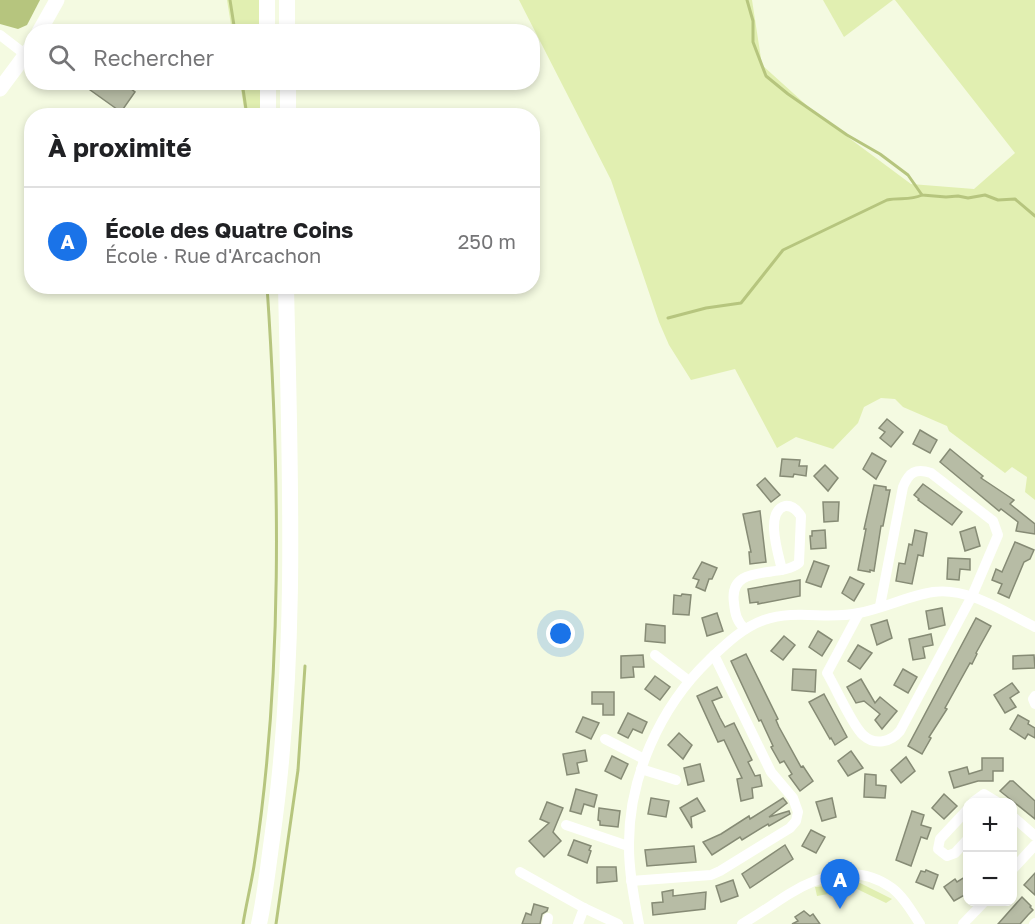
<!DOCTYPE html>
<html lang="fr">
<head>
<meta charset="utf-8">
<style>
  body { margin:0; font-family:"Golos Text",sans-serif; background:#f6f6f6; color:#202124 }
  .controls { position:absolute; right:18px; bottom:18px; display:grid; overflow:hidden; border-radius:12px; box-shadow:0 3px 9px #0003 }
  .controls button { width:54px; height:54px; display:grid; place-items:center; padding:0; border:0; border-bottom:2px solid #e0e0e0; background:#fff; color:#202124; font:30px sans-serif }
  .you { position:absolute; left:561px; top:634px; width:21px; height:21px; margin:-15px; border:4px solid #fff; border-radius:50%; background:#1a73e8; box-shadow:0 0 0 9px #1a73e833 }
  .badge { display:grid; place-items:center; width:39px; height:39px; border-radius:50%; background:#1a73e8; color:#fff; font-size:20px; font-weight:700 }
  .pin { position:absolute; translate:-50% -50px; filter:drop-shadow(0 2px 3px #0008) }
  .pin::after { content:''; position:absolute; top:32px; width:21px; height:18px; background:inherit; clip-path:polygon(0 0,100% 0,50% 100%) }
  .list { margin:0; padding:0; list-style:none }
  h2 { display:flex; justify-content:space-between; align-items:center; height:78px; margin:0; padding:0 24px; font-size:26px }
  h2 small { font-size:20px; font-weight:400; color:#757577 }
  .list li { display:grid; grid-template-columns:39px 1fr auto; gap:18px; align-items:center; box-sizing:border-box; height:108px; padding:0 24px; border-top:2px solid #e0e0e0 }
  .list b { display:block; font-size:22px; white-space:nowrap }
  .list p { margin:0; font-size:20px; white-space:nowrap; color:#757577 }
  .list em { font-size:20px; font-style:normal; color:#757577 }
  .icon { flex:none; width:33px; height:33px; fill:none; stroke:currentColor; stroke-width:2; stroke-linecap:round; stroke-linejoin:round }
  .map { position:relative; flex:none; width:1035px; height:924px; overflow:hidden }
  .search { position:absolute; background:#fff; box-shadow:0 3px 9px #0003; left:24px; top:24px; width:516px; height:66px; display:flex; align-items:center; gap:15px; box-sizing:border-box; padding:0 21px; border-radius:24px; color:#757577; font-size:22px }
  .panel { position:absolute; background:#fff; box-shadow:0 3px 9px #0003; left:24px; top:108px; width:516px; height:186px; border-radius:24px }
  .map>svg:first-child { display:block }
</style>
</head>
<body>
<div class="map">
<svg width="1035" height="924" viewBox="0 0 1035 924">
  <rect width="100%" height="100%" fill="#f4fae1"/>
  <g fill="#e1efb1">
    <path d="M227,0h34v31h-29z"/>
    <path d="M519,0h233l10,65 52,47 97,72 63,5 41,-36 -120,-153h140v500l-10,-8 2,-15 -15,-10 -7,6 -56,-42 -2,-5 -44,-19 -8,-8 -14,-1 -17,9 -6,16 -25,26 -37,-12 -19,11 -42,-79 -44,11 -22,-35 -10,-23 -48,-142z"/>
    <path d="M823,0h70l-49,37z"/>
    <path d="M240,83h21l1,32h-17z"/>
    <path d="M860,883l32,16 -6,4 -29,-14 -40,7 -2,-9z"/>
  </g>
  <path fill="#b6c57e" d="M0,0h40l-13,25 -9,4 -18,-5z"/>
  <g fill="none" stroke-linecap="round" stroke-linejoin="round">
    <g stroke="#b6c57e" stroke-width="3">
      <path d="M230,0l5,32"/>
      <path d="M747,0l6,21v21l13,34 22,18 59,41 33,19 28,21 14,20 24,2 12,-1 10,2 17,-3 13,5 17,-1 20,17"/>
      <path d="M242,82l5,34"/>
      <path d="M668,318l38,-10 35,-5 42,-53 104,-50c12,-3 23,1 35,-5"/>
      <path d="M243,924c3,-19 8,-39 11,-58 29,-188 26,-390 13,-580"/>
      <path d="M276,924l22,-154 7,-104"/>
    </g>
  </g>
  <g fill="#b7bca5" stroke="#868b75" stroke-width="1.5">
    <path d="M79,82h43l13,10 -14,20z"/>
    <path d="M887,419l16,13 -12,15 -11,-9 5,-6 -6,-4z"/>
    <path d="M920,430l17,10 -7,13 -17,-9z"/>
    <path d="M950,449l33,27 -2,2 33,22 -4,4 25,20v10l-19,-3 2,-9 -17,-13 -2,2 -59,-49z"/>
    <path d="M872,453l14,8 -10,18 -13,-10z"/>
    <path d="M782,459l18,1 -1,6h8l-1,10 -12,-2 -1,3 -13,-1z"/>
    <path d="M825,465l13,13 -10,13 -14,-15z"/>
    <path d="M765,478l15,17 -9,7 -14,-17z"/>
    <path d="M923,484l39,28 -10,13 -34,-25 1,-1 -5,-4z"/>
    <path d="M874,485l12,2v3h4l-7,36h-2l-7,45 -4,-1v2l-12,-2 8,-41h-2z"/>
    <path d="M823,502h16l-1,19 -14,1z"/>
    <path d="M760,511l6,51 -16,2 -1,-12h2l-8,-38z"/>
    <path d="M975,527l5,19 -15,5 -5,-19z"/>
    <path d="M825,530l1,18 -15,1 -1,-13h2v-5z"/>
    <path d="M915,530l12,3 -4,23 -5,-1 -6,29 -16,-3 3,-18 6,1 4,-20 3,1z"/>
    <path d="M1015,542l19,8 -4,9 -6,3 -15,36 -11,-5 4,-9 -10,-4 4,-11 6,3z"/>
    <path d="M948,558l22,1v11l-10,-1 -1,11 -12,-1z"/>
    <path d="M814,561l15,5 -8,21 -15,-5z"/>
    <path d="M702,562l15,6 -5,11h-3l-4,12 -9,-4 3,-7 -6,-2z"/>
    <path d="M850,577l14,7 -10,17 -12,-8z"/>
    <path d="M800,580v16l-42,8v-2l-8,1 -2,-14z"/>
    <path d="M682,594l9,1 -2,20 -16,-1 1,-19 7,1z"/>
    <path d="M942,608l3,17 -16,4 -3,-18z"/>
    <path d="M717,613l6,18 -16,5 -5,-18z"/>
    <path d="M976,618l15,8 -15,27 1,1 -5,10 -2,-1 -25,45 2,1 -18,28 2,1 -9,16 -14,-8z"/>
    <path d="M887,620l5,18 -15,7 -6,-20z"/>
    <path d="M646,624l19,2v17l-20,-2z"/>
    <path d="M818,631l14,9 -10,16 -13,-9z"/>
    <path d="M931,634l2,11 -10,2 2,11 -12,2 -4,-21z"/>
    <path d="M784,636l11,9 -12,15 -12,-9z"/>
    <path d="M858,645l14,8 -12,16 -12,-8z"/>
    <path d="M746,654l32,65 -2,1 3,7 22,40 2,-1 10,15 -13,10 -11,-15 3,-2 -8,-13 -4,2 -9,-16 2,-1 -12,-26 -2,1 -28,-60z"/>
    <path d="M643,655l1,12h-11l1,10 -13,1v-22z"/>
    <path d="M1034,655l1,13 -22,1v-13z"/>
    <path d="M793,669l23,1 -1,22 -23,-2z"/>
    <path d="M903,669l14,8 -9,16 -14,-8z"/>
    <path d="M655,676l15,11 -10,13 -15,-11z"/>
    <path d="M861,679l14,24 5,-6 17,14 -15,18 -7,-9 5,-6 -16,-13 -8,2 -9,-16z"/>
    <path d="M1012,683l7,9 -9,6 6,9 -11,6 -11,-18z"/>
    <path d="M717,687l5,10 -10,4 8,17 5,9 9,-4 18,37 -4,2 7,14 5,-1 2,11 -10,2 1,10 -12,3 -4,-22 5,-1 -18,-38 -6,2 -21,-46z"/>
    <path d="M592,692h22v23h-11v-11h-11z"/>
    <path d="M824,694l23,43 -12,8 -4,-7 -1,1 -21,-37z"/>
    <path d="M628,713l19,9 -5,11 -9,-4 -5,9 -10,-5z"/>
    <path d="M1018,715l11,6 -1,3 7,4v10l-7,-4 -3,5 -15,-10z"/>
    <path d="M583,717l16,6 -8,16 -15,-7z"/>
    <path d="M679,733l13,12 -9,14 -15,-14z"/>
    <path d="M585,750l2,11 -10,2 2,10 -12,2 -4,-21z"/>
    <path d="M851,751l12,17 -15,8 -10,-15z"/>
    <path d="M612,756l16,8 -7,15 -16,-8z"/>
    <path d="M906,757l9,14 -14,12 -10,-13z"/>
    <path d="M982,758h21v13h-10v10h-15l-24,7 -5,-16 18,-5 2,7 13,-4z"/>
    <path d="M700,764l4,17 -16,4 -4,-17z"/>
    <path d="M865,774l11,1v10l10,1 -1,12 -21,-1z"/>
    <path d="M1010,781h3l22,20v18l-35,-28z"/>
    <path d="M576,789l21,6 -3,12 -10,-3 -3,10 -11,-3z"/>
    <path d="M944,794l13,12 -13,13 -12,-11z"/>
    <path d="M651,798l18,3 -3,16 -18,-3z"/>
    <path d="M697,798l8,13 -14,6 1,11 -12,-20z"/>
    <path d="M783,798l4,5 -18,14 20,-6 1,3 -21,12 -1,-2 -26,16 -2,-3 -28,18 -9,-13 18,-8 28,-18 1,3z"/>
    <path d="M832,798l4,19 -14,4 -6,-19z"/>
    <path d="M547,802l16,6 -10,24 8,9 -17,16 -15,-16 20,-18 -9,-4z"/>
    <path d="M599,808l21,3 -2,16 -18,-2v-4l-2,-1z"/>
    <path d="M912,811l12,4 -3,10 10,3 -4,11 -6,-2 -10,29 -15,-6z"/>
    <path d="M811,830l14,7 -9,16 -14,-7z"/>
    <path d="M574,840l17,6 -2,4 2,1 -4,12 -19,-8z"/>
    <path d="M785,845l8,14 -43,29 -8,-14z"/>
    <path d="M694,846l2,16 -49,4 -2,-16z"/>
    <path d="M597,867h19l1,14 -20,2z"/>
    <path d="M926,870l12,5 -5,14 -17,-7 5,-11 4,1z"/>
    <path d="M1035,873v22l-11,-10z"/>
    <path d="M968,875v18l-14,8 -10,-14 11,-8 2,3z"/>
    <path d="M733,880l5,16 -17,6 -5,-16z"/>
    <path d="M673,890v6l33,-4 -1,17 -52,6 -1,-12 11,-1 -1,-10z"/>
    <path d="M1022,897l9,9 -1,1 3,3 -5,5 -8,9h-22z"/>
    <path d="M534,904l14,4 -1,3 -5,3 -2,10h-18l4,-11 5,2z"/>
    <path d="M804,911l6,5 3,-2 7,10h-28l6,-3 -3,-4z"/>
  </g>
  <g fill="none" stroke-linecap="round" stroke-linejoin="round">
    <g stroke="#fff" stroke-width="10">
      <path d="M0,35l26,20"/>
      <path d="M859,613l-32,60c9,15 25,52 36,62 12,11 28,7 37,-4l72,-135 26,-61 -5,-14 -62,-48c-15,-5 -22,-1 -28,14l-23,119"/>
      <path d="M745,629c-8,-7 -10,-15 -11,-26 -6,-41 46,-24 65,-40l2,-47c-4,-6 -9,-11 -16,-10 -21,6 -6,50 -3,64"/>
      <path d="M655,655l34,26"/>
      <path d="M1035,696l-2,3 2,5"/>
      <path d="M605,739l39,20"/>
      <path d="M641,769l35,11"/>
      <path d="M973,802l11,-8 13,8"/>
      <path d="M968,809l-28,30 -2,10 9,7 8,-3 13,-14"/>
      <path d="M1012,816l23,20"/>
      <path d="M566,825l62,21"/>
      <path d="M1012,870l23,-25"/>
      <path d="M520,872l64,36 34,16"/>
      <path d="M631,881l80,-6 9,-4 70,-43 6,-7 2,-9 -5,-14 -22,-26 -57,-117"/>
      <path d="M547,924l1,-6"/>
      <path d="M578,924l6,-16"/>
      <path d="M639,924c-5,-25 -10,-51 -10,-77 -1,-69 31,-140 80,-187 17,-16 33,-32 55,-40 33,-11 63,0 95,-7 25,-5 49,-17 74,-21 36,-5 71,20 102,35"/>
      <path d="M742,924c16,-9 31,-20 47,-30 32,-20 70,-30 103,-6 12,9 20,24 28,36"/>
      <path d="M963,924l21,-22"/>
      <path d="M1034,924l1,-1"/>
    </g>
    <g stroke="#fff" stroke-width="15">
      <path d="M39,32l18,-32"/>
      <path d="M0,89l32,-43"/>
    </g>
    <g stroke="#fff" stroke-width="16">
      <path d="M267,0v32"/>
      <path d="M287,0v32"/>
      <path d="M268,82v34"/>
      <path d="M288,82v34"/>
      <path d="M259,924c6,-28 9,-57 13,-85 26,-183 18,-368 14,-553"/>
    </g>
  </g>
</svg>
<div class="controls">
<button>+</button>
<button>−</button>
</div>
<div class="you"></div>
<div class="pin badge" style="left:840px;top:909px">A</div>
<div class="search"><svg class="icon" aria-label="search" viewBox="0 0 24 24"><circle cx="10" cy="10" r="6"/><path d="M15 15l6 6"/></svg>Rechercher</div>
<section class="panel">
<h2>À proximité<small></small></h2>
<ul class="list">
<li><span class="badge">A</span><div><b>École des Quatre Coins</b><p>École · Rue d'Arcachon</p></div><em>250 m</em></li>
</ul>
</section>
</div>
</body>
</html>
